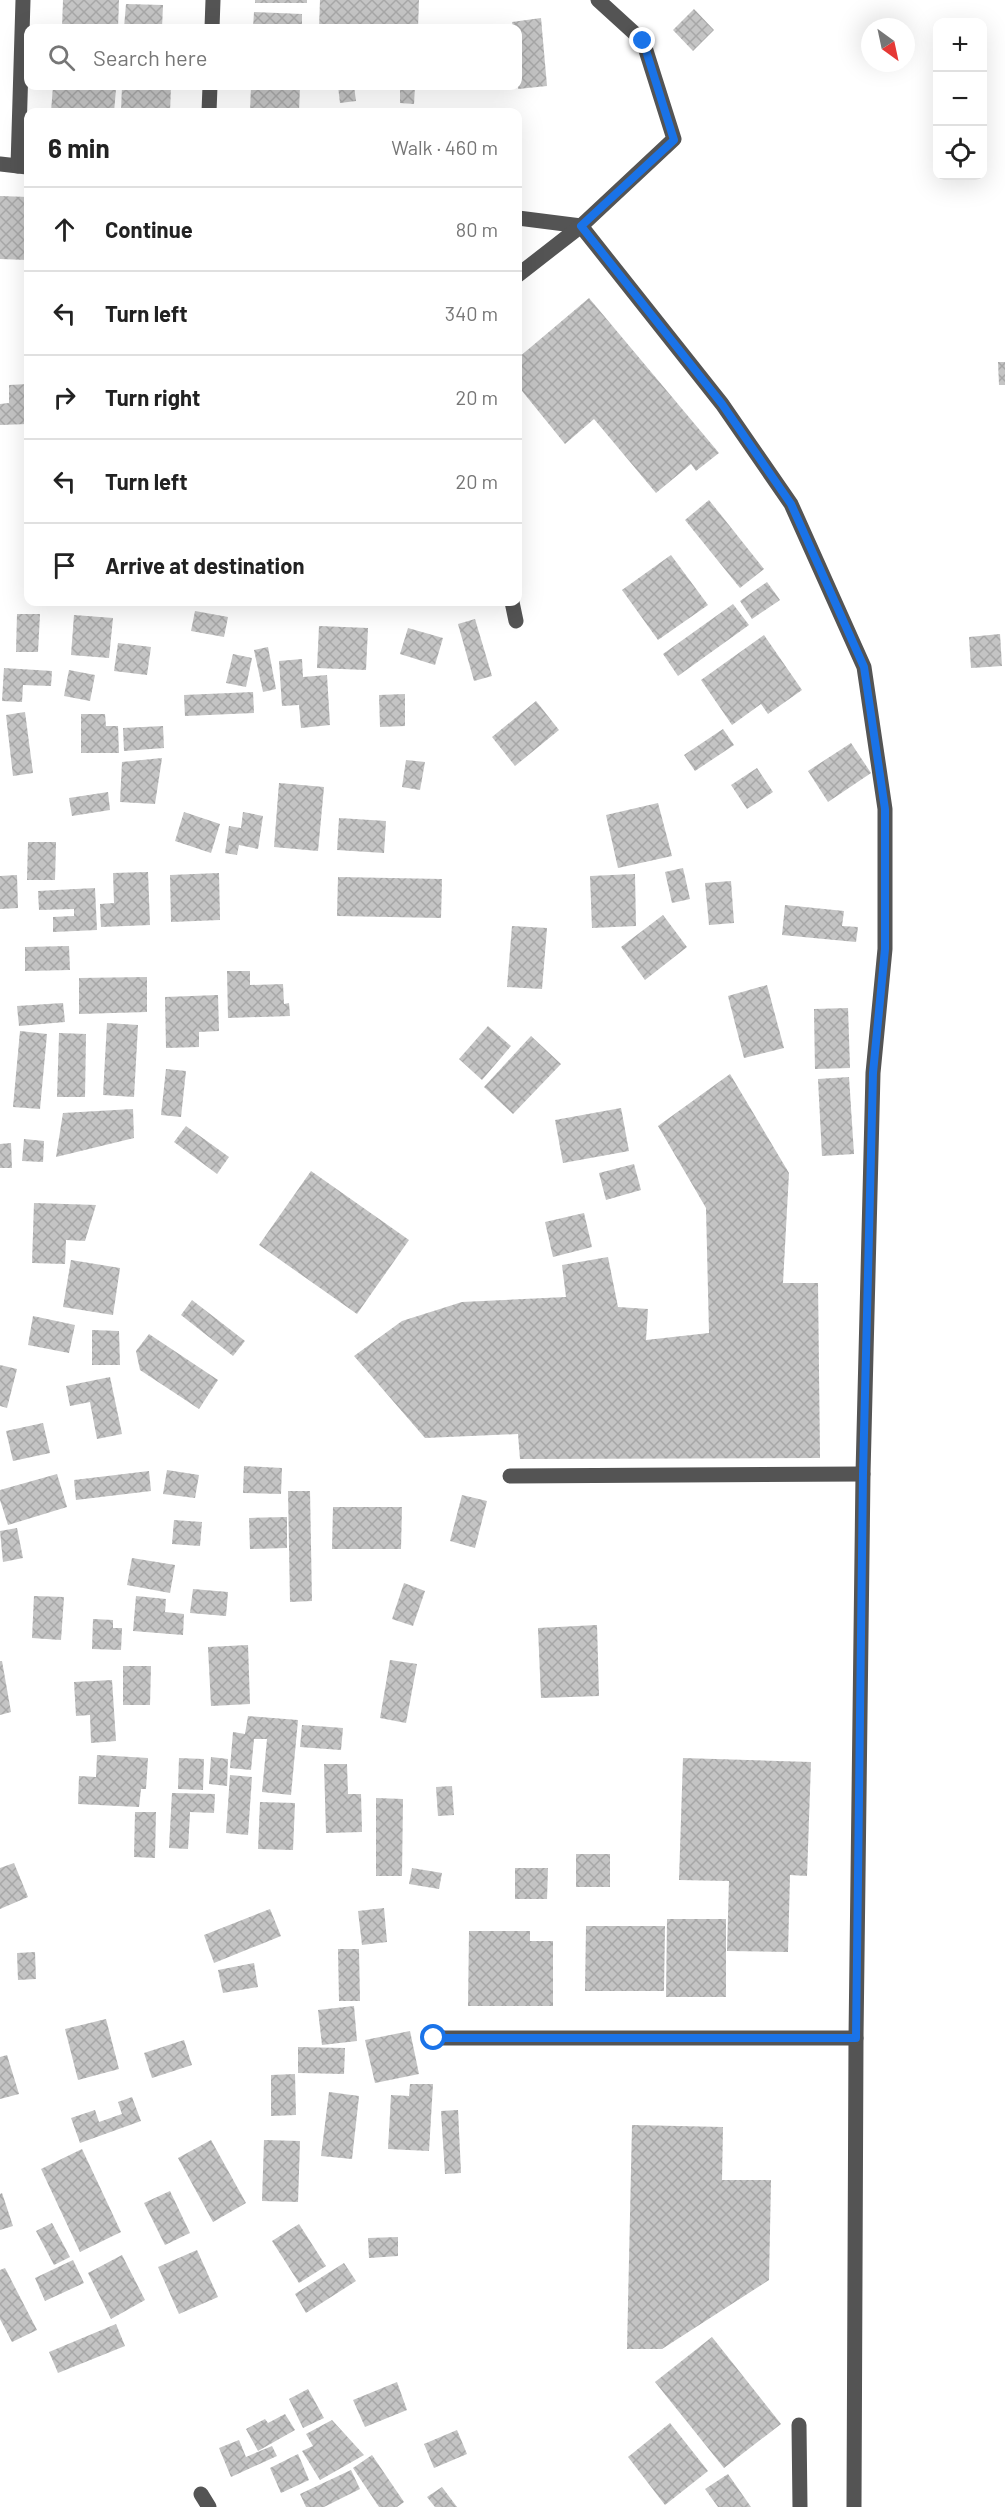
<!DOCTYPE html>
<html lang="en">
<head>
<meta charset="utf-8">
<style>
  body { margin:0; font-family:Barlow,sans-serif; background:#f6f6f6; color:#222 }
  .controls { position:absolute; right:18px; top:18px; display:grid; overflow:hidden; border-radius:12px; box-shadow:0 6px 24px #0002 }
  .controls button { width:54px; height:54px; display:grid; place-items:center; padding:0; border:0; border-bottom:2px solid #e0e0e0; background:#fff; color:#222; font:30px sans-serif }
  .compass { position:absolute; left:861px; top:18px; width:54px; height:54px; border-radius:50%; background:#fff; box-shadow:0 6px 24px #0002; rotate:147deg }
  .stop { position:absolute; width:18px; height:18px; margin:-14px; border:4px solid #1a73e8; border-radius:50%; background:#fff }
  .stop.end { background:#1a73e8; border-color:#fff; box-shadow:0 2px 6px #0008 }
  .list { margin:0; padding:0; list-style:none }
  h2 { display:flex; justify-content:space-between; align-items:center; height:78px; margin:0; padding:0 24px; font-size:26px }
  h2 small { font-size:20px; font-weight:400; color:#767676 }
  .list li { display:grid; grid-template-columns:39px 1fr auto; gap:18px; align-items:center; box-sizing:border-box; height:84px; padding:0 24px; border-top:2px solid #e0e0e0 }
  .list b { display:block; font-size:22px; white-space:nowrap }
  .list em { font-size:20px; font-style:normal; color:#767676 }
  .icon { flex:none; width:33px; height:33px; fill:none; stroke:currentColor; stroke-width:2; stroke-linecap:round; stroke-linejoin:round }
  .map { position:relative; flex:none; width:1005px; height:2507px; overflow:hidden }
  .search { position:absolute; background:#fff; box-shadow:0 6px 24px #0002; left:24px; top:24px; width:498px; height:66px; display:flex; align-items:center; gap:15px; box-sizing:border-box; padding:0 21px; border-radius:12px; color:#767676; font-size:22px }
  .panel { position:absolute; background:#fff; box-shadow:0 6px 24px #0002; left:24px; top:108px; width:498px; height:498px; border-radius:12px }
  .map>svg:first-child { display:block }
</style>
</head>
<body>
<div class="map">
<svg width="1005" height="2507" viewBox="0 0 1005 2507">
  <defs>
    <pattern id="building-cross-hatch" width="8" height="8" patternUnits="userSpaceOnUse" patternTransform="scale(1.5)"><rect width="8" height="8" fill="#c4c4c4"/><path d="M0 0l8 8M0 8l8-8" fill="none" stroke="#a7a7a7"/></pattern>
  </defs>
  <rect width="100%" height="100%" fill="#fff"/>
  <g fill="url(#building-cross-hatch)">
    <path d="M63,0h56l-1,28h-56z"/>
    <rect x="255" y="0" width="52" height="3"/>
    <path d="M320,0h99l-1,28h-99z"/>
    <path d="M126,4l37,1 -1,23h-38z"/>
    <path d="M694,9l20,21 -21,21 -20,-21z"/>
    <path d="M254,12l48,2v14h-49z"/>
    <path d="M541,18l6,68 -29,3v-61h-5l-1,-6z"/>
    <path d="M53,86l63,3 -2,23h-63z"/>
    <path d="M122,86h49l-1,26h-49z"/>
    <path d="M251,86h49l-1,26h-49z"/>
    <path d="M338,86h16l2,15 -16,2z"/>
    <path d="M400,86h15l-1,18 -14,-1z"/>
    <path d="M0,196l28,1v63l-28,-1z"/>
    <path d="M589,298l130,155 -23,18 -5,-7 -35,29 -62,-74 -29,25 -47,-58v-28z"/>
    <path d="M998,362h7v23h-6z"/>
    <path d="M28,384v40l-28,1v-21l9,-1v-18z"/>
    <path d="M709,500l55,69 -24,19 -55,-68z"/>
    <path d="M671,555l37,50 -50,35 -36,-50z"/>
    <path d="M767,582l13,18 -28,19 -12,-18z"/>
    <path d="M733,604l16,21 -71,51 -15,-22z"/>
    <path d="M195,611l33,6 -4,20 -33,-6z"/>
    <path d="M17,614h23l-2,38h-22z"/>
    <path d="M74,615l39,3 -4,40 -38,-3z"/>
    <path d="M475,619l17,57 -18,5 -16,-57z"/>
    <path d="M319,626l49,2 -2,42 -49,-2z"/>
    <path d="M408,628l35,10 -8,27 -35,-11z"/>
    <path d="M1000,634l2,32 -31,2 -2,-31z"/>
    <path d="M764,635l38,55 -34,24 -7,-10 -29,21 -31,-45z"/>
    <path d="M118,643l33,4 -4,28 -33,-4z"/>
    <path d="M268,647l8,42 -13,3 -9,-42z"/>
    <path d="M233,654l19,4 -6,29 -20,-4z"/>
    <path d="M302,659l1,18 24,-2 3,50 -29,3 -2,-23 -17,1 -3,-45z"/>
    <path d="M4,668l48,3 -1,15 -28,-1 -1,17 -20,-1z"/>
    <path d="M69,670l26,5 -5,26 -26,-5z"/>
    <path d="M253,692l1,21 -69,3 -1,-21z"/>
    <path d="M405,694v32l-25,1 -1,-32z"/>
    <path d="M536,701l23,29 -44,36 -23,-29z"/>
    <path d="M25,712l8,61 -20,3 -7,-61z"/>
    <path d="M81,714h24l1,12h12l1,27h-38z"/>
    <path d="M163,726l1,22 -40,3 -1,-23z"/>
    <path d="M723,729l11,16 -39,26 -11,-16z"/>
    <path d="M851,743l20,30 -43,29 -20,-31z"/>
    <path d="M162,758l-7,46 -35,-2 2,-40z"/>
    <path d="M406,760l19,2 -5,28 -18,-3z"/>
    <path d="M757,768l16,24 -26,17 -16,-24z"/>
    <path d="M279,783l45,4 -6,64 -44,-4z"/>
    <path d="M108,792l2,18 -38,6 -3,-18z"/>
    <path d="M658,803l14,53 -54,12 -12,-53z"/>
    <path d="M184,812l36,12 -9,29 -36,-12z"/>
    <path d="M243,812l20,4 -5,33 -19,-4 -2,10 -12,-2 4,-27 12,2z"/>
    <path d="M339,818l47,3 -2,32 -47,-3z"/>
    <path d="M28,842h28l-1,38h-28z"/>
    <path d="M683,868l7,31 -18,4 -7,-31z"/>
    <path d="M148,872l2,53 -49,2 -1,-23 14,-1 -1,-30z"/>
    <path d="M219,873l1,47 -49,2 -1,-47z"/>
    <path d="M635,874l1,52 -44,2 -2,-52z"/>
    <path d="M17,875l1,33 -18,1v-33z"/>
    <path d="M338,877l104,2 -1,39 -104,-2z"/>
    <path d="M731,881l3,42 -25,2 -4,-42z"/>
    <path d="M95,888l2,42 -44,2v-15l21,-1v-7l-35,1 -1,-19z"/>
    <path d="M785,905l59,6 -2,15 16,1 -2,15 -74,-7z"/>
    <path d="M663,915l24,32 -42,33 -24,-33z"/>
    <path d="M512,926l35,2 -5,61 -35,-2z"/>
    <path d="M69,946l1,24 -45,1v-24z"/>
    <path d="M227,971h23v14l33,-1 1,20 5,-1 1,13 -62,2z"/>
    <path d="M147,977v35l-68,2v-36z"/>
    <path d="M767,985l17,63 -40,10 -16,-62z"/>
    <path d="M218,995l1,36 -20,1v15l-33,1 -1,-51z"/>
    <path d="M63,1003l2,19 -46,4 -2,-20z"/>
    <path d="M848,1008l2,60 -35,1 -1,-60z"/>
    <path d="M107,1023l31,2 -4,72 -31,-2z"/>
    <path d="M488,1026l23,20 -29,34 -23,-21z"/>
    <path d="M20,1031l27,3 -7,75 -27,-2z"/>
    <path d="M59,1033l27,1 -1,63h-28z"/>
    <path d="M531,1036l30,28 -48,50 -29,-27z"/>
    <path d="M166,1069l20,2 -5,46 -20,-2z"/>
    <path d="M730,1074l59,99 -6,110h35l2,175 -300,1 -2,-25 -93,4 -71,-82 48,-35 60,-19 104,-5 -4,-32 46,-8 10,50 30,2 -2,31 63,-7 -3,-125 -48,-82z"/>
    <path d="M849,1077l5,77 -32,2 -4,-77z"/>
    <path d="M621,1108l8,43 -66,12 -8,-43z"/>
    <path d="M133,1109l1,29 -78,19 7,-44z"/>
    <path d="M186,1126l43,31 -12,17 -43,-32z"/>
    <path d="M24,1139l20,2 -1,21 -21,-1z"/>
    <path d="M11,1143l1,25h-12v-24z"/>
    <path d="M634,1164l7,26 -35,10 -7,-27z"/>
    <path d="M311,1171l98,69 -52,74 -98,-69z"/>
    <path d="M34,1203l62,2 -11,36 -19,-1 -1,24 -33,-1z"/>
    <path d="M584,1213l8,34 -39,10 -8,-35z"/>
    <path d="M71,1260l49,8 -7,47 -50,-8z"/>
    <path d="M192,1300l53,41 -12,15 -52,-41z"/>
    <path d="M33,1316l42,9 -6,28 -41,-8z"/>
    <path d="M92,1330l27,1 1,34h-28z"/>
    <path d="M149,1334l69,46 -19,29 -59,-39 -4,-19z"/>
    <path d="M0,1365l17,4 -10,39 -7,-2z"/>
    <path d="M110,1377l12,57 -25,5 -7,-37 -20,4 -4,-20z"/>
    <path d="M43,1423l7,30 -37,8 -7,-30z"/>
    <path d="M244,1466l38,2 -1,26 -38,-1z"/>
    <path d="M167,1470l32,5 -4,23 -32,-4z"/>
    <path d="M149,1471l2,20 -75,9 -2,-20z"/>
    <path d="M57,1474l10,33 -59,18 -8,-25v-10z"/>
    <path d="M288,1491h22l2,110 -22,1z"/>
    <path d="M462,1495l25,6 -12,47 -25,-7z"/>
    <path d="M333,1507h69l-1,42h-69z"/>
    <path d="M287,1517v31l-37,1 -1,-31z"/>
    <path d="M174,1520l28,2 -2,24 -28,-2z"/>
    <path d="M17,1528l6,30 -20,4 -3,-31z"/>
    <path d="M132,1558l43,7 -5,28 -43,-8z"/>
    <path d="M404,1583l21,8 -12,35 -21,-7z"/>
    <path d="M193,1589l35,3 -2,24 -36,-3z"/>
    <path d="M34,1596l30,1 -3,43 -29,-2z"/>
    <path d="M136,1596l30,3 -1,13 19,2 -1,21 -50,-4z"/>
    <path d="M93,1619l20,1v8h9l-1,22 -29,-1z"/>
    <path d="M597,1625l2,71 -58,2 -3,-70z"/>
    <path d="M248,1645l2,59 -39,2 -3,-59z"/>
    <path d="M390,1660l27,4 -11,59 -26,-5z"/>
    <path d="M0,1661h2l9,51 -11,3z"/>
    <path d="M123,1666h28l-1,39h-27z"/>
    <path d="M112,1680l4,61 -25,2 -1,-28 -14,1 -2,-34z"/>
    <path d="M248,1716l50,4 -7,75 -29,-3 5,-53h-13l-3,31 -21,-2 3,-36 12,2z"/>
    <path d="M302,1725l41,3 -2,22 -41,-3z"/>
    <path d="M97,1755l51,3 -2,31h-5l-2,18 -61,-3 1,-28 17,1z"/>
    <path d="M211,1757l17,2 -1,27 -18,-2z"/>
    <path d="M179,1758l25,1 -1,31 -25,-1z"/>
    <path d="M683,1758l128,4 -4,114 -17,-1 -2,77 -61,-1 2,-70 -50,-1z"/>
    <path d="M324,1764h23l1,30h13l1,38 -36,1z"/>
    <path d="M230,1775l22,2 -4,58 -22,-2z"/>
    <path d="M452,1786l2,29 -16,1 -2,-29z"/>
    <path d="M172,1793l43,1 -1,19 -24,-1 -2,37 -19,-1z"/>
    <path d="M376,1798l27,1 -1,77h-26z"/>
    <path d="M260,1802l35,1 -2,47 -35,-1z"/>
    <path d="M135,1812h21l-1,46 -21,-1z"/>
    <rect x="576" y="1854" width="34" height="33"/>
    <path d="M14,1863l14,34 -28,12v-41z"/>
    <path d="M412,1868l30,5 -3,16 -30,-5z"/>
    <path d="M515,1868h33l-1,31h-32z"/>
    <path d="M384,1908l3,34 -25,3 -4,-34z"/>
    <path d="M270,1909l11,27 -67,27 -10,-28z"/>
    <path d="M667,1919h59v78h-60z"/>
    <path d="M586,1926h79l-1,65h-79z"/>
    <path d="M469,1931h61v10h23v65h-85z"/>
    <path d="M338,1949h21l1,52h-21z"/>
    <path d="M35,1952l1,27 -18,1 -1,-27z"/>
    <path d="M254,1963l4,24 -35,6 -5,-23z"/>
    <path d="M354,2006l3,35 -35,4 -4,-35z"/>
    <path d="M106,2019l13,50 -41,11 -13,-51z"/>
    <path d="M410,2031l9,43 -44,9 -10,-43z"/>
    <path d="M184,2040l8,25 -40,13 -8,-25z"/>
    <path d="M298,2047l47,1 -1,26 -46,-1z"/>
    <path d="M7,2055l12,39 -19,5v-42z"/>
    <path d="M295,2074l1,41 -25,1v-41z"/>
    <path d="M410,2084h23l-4,67 -41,-2 3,-54 18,1z"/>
    <path d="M329,2092l30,4 -7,63 -31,-3z"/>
    <path d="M132,2097l9,24 -61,22 -9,-25 24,-8 4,12 23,-8 -4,-12z"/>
    <path d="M458,2110l3,63 -16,1 -4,-63z"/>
    <path d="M632,2125l91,2 -1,53h49l-2,100 -107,69h-35z"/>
    <path d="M211,2140l35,63 -33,19 -35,-64z"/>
    <path d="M264,2140l36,1 -2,61 -36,-1z"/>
    <path d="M82,2149l39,83 -41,20 -39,-83z"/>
    <path d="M170,2191l20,42 -25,12 -21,-42z"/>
    <path d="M2,2193l11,33 -13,4v-36z"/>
    <path d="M52,2223l18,34 -16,8 -18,-34z"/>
    <path d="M299,2224l27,42 -27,17 -27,-42z"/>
    <path d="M398,2237v19l-29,2 -1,-20z"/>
    <path d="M197,2250l21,47 -39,17 -21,-47z"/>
    <path d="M122,2255l23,45 -34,19 -23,-46z"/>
    <path d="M73,2260l11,23 -39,18 -10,-23z"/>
    <path d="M344,2263l12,18 -50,32 -11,-19z"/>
    <path d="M5,2268l32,62 -25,12 -12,-23v-49z"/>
    <path d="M116,2324l9,22 -67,27 -9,-21z"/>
    <path d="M712,2337l69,87 -57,44 -69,-86z"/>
    <path d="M397,2382l10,28 -42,17 -12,-27z"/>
    <path d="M308,2389l16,29 -21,10 -14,-29z"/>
    <path d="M285,2414l10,16 -37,21 -12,-22 19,-10 3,4z"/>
    <path d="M332,2420l32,35 -44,25 -18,-29 11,-5 -7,-12z"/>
    <path d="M670,2423l38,48 -43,34 -37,-48z"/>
    <path d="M457,2430l10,24 -33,14 -10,-24z"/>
    <path d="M239,2440l7,17 26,-11 5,10 -46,21 -12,-29z"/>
    <path d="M298,2454l11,26 -28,13 -11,-25z"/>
    <path d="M372,2455l32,47 -7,5h-18l-26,-39z"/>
    <path d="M351,2470l9,19 -36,18h-18l-6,-13z"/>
    <path d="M728,2474l23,33h-33l-13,-18z"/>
    <path d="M442,2487l15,20h-22l-8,-10z"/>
  </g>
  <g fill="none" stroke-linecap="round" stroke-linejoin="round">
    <g stroke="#545454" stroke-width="15">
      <path d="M212,28l1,-28"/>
      <path d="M209,112l1,-26"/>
      <path d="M0,164l27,3"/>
      <path d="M18,166l5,-166"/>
      <path d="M518,218l63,8 141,178 69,100 73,163 21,142v140l-12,124 -10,401 -7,564 -2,469"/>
      <path d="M518,275l63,-49 93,-87 -31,-98 -45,-41"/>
      <path d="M512,602l4,19"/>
      <path d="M510,1476l353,-2"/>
      <path d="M434,2038h422"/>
      <path d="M799,2425l1,82"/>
      <path d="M201,2494l8,13"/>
    </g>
  </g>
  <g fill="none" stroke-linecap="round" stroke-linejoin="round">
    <path stroke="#1a73e8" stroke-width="8" d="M434,2038h422l7,-564 10,-401 12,-124v-140l-21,-142 -73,-163 -69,-100 -141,-178 93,-86 -31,-99"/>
  </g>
</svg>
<div class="controls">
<button>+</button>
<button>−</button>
<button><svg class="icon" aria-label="locate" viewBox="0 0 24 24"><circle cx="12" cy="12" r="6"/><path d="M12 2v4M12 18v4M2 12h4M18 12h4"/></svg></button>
</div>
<svg class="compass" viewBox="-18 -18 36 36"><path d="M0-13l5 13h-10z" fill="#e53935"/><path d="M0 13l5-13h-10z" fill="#767676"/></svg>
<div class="stop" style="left:434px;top:2038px"></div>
<div class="stop end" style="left:643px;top:41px"></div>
<div class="search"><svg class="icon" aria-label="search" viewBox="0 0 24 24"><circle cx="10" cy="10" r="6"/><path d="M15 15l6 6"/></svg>Search here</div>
<section class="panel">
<h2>6 min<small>Walk · 460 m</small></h2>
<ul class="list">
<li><svg class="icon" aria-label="ahead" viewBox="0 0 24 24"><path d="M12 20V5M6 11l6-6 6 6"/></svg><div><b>Continue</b></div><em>80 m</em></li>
<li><svg class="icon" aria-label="left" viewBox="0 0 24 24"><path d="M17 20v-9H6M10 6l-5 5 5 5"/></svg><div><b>Turn left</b></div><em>340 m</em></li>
<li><svg class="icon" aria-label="right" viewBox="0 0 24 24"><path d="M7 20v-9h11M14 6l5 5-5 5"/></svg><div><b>Turn right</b></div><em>20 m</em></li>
<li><svg class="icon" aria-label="left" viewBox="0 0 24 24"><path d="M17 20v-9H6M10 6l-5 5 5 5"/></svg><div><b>Turn left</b></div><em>20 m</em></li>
<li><svg class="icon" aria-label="arrive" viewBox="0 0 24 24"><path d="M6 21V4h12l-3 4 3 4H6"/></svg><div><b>Arrive at destination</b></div></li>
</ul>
</section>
</div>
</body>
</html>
